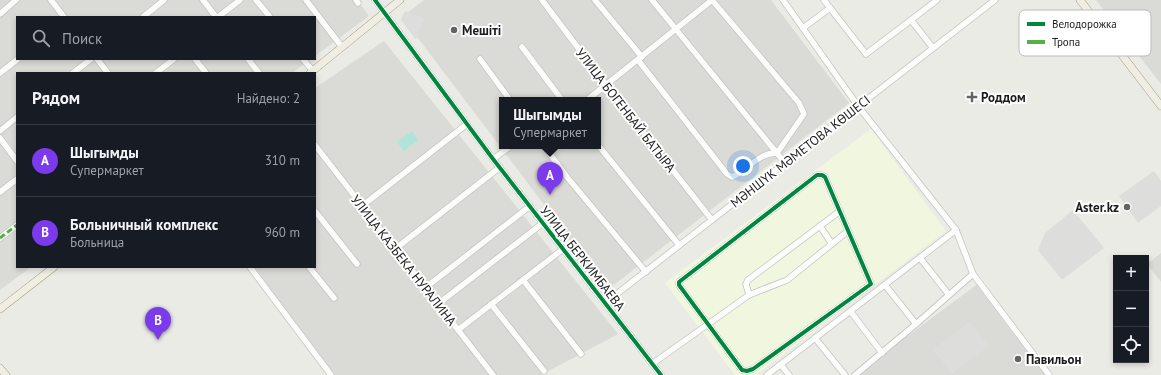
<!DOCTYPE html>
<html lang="ru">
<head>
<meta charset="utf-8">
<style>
  body { margin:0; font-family:"PT Sans",sans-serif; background:#242831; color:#f1f3f6 }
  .controls { position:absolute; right:12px; bottom:12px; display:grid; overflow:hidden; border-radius:0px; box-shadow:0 2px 6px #0003 }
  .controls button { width:36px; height:36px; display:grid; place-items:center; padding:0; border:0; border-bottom:1px solid #363941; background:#171b24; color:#f1f3f6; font:20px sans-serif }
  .you { position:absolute; left:743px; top:166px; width:14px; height:14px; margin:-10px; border:3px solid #fff; border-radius:50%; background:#1a73e8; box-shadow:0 0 0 6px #1a73e833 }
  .badge { display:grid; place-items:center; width:26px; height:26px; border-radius:50%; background:#7c3aed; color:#fff; font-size:13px; font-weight:700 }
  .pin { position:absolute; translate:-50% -33px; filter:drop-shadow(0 1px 2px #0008) }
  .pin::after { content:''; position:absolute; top:21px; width:14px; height:12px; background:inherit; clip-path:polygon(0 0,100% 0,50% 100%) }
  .popup { position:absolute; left:499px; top:97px; width:102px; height:52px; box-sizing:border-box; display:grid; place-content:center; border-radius:0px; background:#171b24; filter:drop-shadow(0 1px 3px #0005); font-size:13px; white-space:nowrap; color:#9ea1a6 }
  .popup b { font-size:15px; color:#f1f3f6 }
  .popup::after { content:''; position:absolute; left:50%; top:100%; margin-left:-8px; border:8px solid transparent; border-top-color:#171b24 }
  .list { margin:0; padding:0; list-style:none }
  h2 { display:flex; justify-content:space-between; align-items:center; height:52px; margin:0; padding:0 16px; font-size:17px }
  h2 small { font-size:13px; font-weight:400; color:#9ea1a6 }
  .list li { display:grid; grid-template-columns:26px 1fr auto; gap:12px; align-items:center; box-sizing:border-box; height:72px; padding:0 16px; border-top:1px solid #363941 }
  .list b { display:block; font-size:15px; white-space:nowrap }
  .list p { margin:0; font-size:13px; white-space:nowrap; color:#9ea1a6 }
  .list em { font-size:13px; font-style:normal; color:#9ea1a6 }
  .icon { flex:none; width:22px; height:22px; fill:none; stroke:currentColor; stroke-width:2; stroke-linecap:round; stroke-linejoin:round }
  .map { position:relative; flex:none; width:1161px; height:375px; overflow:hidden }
  .search { position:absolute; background:#171b24; box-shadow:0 2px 6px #0003; left:16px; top:16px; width:300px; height:44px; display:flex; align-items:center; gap:10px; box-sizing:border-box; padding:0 14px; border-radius:0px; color:#9ea1a6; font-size:15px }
  .panel { position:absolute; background:#171b24; box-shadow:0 2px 6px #0003; left:16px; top:72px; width:300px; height:196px; border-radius:0px }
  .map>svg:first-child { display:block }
</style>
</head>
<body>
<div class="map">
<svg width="1161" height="375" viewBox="0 0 1161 375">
  <rect width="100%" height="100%" fill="#ebebe5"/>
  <g fill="#dadad6" fill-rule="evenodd">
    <path d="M0,0h357l12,16 -54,40v-39h-298v42h294l-19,14h-275v194h14l-31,23z"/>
    <path d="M424,0h347l78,103 -243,188 -57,-80 -147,-194zM502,100h96v46h-96z"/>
    <path d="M1096,0h65v84z"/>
    <path d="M384,41l234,293 -77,41h-211l-75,-108h60v-179z"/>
    <path d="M1161,253v29l-14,-18z"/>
    <path d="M979,283l70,92h-194z"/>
  </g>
  <path fill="#f1f6df" d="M871,129l75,102 -190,144h-21l-70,-92z"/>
  <path fill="#afe4d9" d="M412,131l6,9 -14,11 -7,-9z"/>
  <g fill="#dddddb">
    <path d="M405,11l19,7 -8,22 -15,-20z"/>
    <path d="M1154,171l7,10v25l-23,17 -19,-27z"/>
    <path d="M1073,210l31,38 -42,32 -24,-30 7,-17z"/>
    <path d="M970,321l19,25 -37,28 -19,-25z"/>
  </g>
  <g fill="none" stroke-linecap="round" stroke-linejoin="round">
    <g stroke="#c3c3c1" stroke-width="7">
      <g id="minor">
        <path d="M51,0l13,17"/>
        <path d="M203,0l13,17"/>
        <path d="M256,0l14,17"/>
        <path d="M306,0l36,47"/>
        <path d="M356,0l2,3"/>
        <path d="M375,0l118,159 168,216"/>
        <path d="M542,0l64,85 106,135"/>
        <path d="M595,0l47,57"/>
        <path d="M652,0l133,163"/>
        <path d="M783,0l75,106 98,124 17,44 76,101"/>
        <path d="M824,0l6,8"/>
        <path d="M0,14l16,-14"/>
        <path d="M143,17l21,-17"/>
        <path d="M218,17l22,-17"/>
        <path d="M803,28l27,-20 36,46 45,-34"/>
        <path d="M522,47l40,53"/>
        <path d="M933,48l-22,-28 26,-20"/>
        <path d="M97,59l11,14"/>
        <path d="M195,59l11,14"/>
        <path d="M248,59l11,14"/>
        <path d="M303,59l10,12"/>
        <path d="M480,59l30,41"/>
        <path d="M638,60l89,114 5,3c15,-6 27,-25 45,-24l27,-39 -5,-11 -87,-103"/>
        <path d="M0,73l18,-14"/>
        <path d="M73,73l18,-14"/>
        <path d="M156,73l18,-14"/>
        <path d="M587,100l125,-100"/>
        <path d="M0,131l17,-14"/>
        <path d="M0,138l17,23"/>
        <path d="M315,145l178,230"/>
        <path d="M598,145l81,100"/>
        <path d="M544,146l23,31 79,95"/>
        <path d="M493,159l18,-13"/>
        <path d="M817,175h5l3,2 46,107 -118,85 -6,2 -5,-1 -63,-85v-3z"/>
        <path d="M0,192l17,-13"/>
        <path d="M362,206l105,-82"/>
        <path d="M315,211l42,53"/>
        <path d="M820,226l12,18"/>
        <path d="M0,238l17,-13"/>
        <path d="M395,249l105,-82"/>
        <path d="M920,258l29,37"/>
        <path d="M250,267l81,108"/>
        <path d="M309,267l25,31"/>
        <path d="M523,280l58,74"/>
        <path d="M885,285l31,39"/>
        <path d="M425,288l105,-82"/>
        <path d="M749,295l-3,-11 2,-4 92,-69"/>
        <path d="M605,303l390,-303"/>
        <path d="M438,304l105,-81"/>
        <path d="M491,304l53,67"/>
        <path d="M851,312l31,41"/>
        <path d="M458,330l105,-81"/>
        <path d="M815,338l30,37"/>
        <path d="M652,364l97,-69 38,-15 61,-49"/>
        <path d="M781,365l8,10"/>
        <path d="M767,375l189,-145"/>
        <path d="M855,375l61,-51 57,-50"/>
      </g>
    </g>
    <g stroke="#a19e81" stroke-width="8">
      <g id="major">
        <path d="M1080,0l81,106"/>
        <path d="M310,73l90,-73"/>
        <path d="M0,309l54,-42"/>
        <path d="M0,368l6,7"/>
      </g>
    </g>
    <use href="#minor" stroke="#fcfcfb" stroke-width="5.5"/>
    <use href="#major" stroke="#f0eee3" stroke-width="7"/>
    <path stroke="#55b145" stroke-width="3" stroke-dasharray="6 3" stroke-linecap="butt" d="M0,238l17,-13"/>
    <g stroke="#fff" stroke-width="6">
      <g id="cycleway">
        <path d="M375,0l118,159 168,216"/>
        <path d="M817,175h5l3,2 46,107 -118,85 -6,2 -5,-1 -63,-85v-3z"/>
      </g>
    </g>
    <use href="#cycleway" stroke="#00873e" stroke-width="4"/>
  </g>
  <g fill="#646462" stroke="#fff" stroke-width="1.5">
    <circle cx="454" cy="30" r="4"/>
    <path d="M970 91h4v4h4v4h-4v4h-4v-4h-4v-4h4z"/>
    <circle cx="1127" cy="207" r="4"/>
    <circle cx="1018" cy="359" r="4"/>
  </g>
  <g text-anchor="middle" stroke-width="4" stroke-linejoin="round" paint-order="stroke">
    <g font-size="13" font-weight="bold" fill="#1c1c1c" stroke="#fff" text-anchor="start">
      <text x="462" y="35">Мешіті</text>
      <text x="981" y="102">Роддом</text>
      <text x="1119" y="212" text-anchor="end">Aster.kz</text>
      <text x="1026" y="364">Павильон</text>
    </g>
    <g font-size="13" fill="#1c1c1c" stroke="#fff">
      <text transform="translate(626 110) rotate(52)" y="5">УЛИЦА БОГЕНБАЙ БАТЫРА</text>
      <text transform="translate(800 151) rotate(-38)" y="5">МӘНШҮК МӘМЕТОВА КӨШЕСІ</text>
      <text transform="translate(583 258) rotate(52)" y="5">УЛИЦА БЕРКИМБАЕВА</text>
      <text transform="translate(404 260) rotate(52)" y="5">УЛИЦА КАЗБЕКА НУРАЛИНА</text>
    </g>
  </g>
  <rect x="1019" y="10" width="132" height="46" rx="6" fill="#fff" stroke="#bbb" stroke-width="1"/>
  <rect x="1027" y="22" width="18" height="4" fill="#00873e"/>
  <rect x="1027" y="40" width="18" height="4" fill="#55b145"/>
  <g font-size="11" fill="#1c1c1c">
    <text x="1052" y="28">Велодорожка</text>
    <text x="1052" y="46">Тропа</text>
  </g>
</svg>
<div class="controls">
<button>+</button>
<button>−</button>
<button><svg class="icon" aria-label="locate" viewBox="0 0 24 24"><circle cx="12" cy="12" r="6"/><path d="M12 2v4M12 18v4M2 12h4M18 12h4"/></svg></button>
</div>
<div class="you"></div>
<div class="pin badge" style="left:550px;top:195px">A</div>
<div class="popup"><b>Шыгымды</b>Супермаркет</div>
<div class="pin badge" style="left:158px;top:340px">B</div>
<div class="search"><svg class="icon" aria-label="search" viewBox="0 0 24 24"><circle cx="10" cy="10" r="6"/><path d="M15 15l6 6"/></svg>Поиск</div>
<section class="panel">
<h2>Рядом<small>Найдено: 2</small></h2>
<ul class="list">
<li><span class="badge">A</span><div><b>Шыгымды</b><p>Супермаркет</p></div><em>310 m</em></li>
<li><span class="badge">B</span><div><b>Больничный комплекс</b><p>Больница</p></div><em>960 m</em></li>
</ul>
</section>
</div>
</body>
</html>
